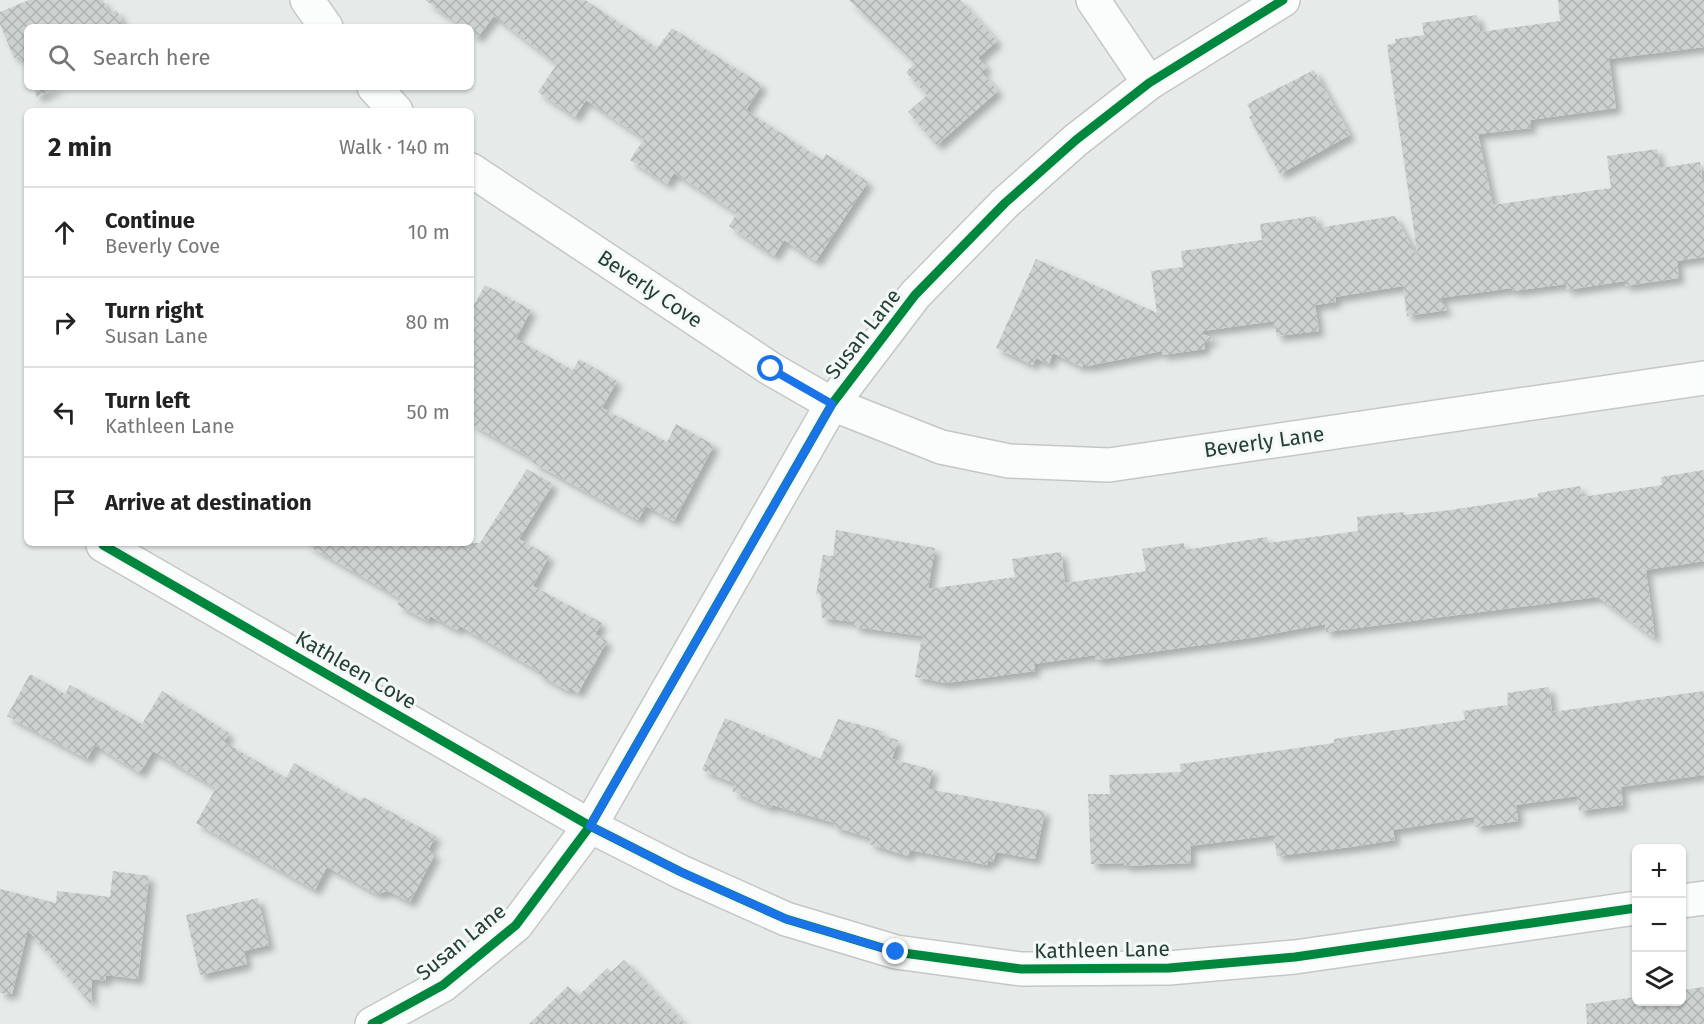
<!DOCTYPE html>
<html lang="en">
<head>
<meta charset="utf-8">
<style>
  body { margin:0; font-family:"Fira Sans",sans-serif; background:#f2f2f2; color:#222 }
  .controls { position:absolute; right:18px; bottom:18px; display:grid; overflow:hidden; border-radius:9px; box-shadow:0 2px 4px #0004 }
  .controls button { width:54px; height:54px; display:grid; place-items:center; padding:0; border:0; border-bottom:2px solid #e0e0e0; background:#fff; color:#222; font:30px sans-serif }
  .stop { position:absolute; width:18px; height:18px; margin:-14px; border:4px solid #1a73e8; border-radius:50%; background:#fff }
  .stop.end { background:#1a73e8; border-color:#fff; box-shadow:0 2px 6px #0008 }
  .list { margin:0; padding:0; list-style:none }
  h2 { display:flex; justify-content:space-between; align-items:center; height:78px; margin:0; padding:0 24px; font-size:26px }
  h2 small { font-size:20px; font-weight:400; color:#767676 }
  .list li { display:grid; grid-template-columns:39px 1fr auto; gap:18px; align-items:center; box-sizing:border-box; height:90px; padding:0 24px; border-top:2px solid #e0e0e0 }
  .list b { display:block; font-size:22px; white-space:nowrap }
  .list p { margin:0; font-size:20px; white-space:nowrap; color:#767676 }
  .list em { font-size:20px; font-style:normal; color:#767676 }
  .icon { flex:none; width:33px; height:33px; fill:none; stroke:currentColor; stroke-width:2; stroke-linecap:round; stroke-linejoin:round }
  .map { position:relative; flex:none; width:1704px; height:1024px; overflow:hidden }
  .search { position:absolute; background:#fff; box-shadow:0 2px 4px #0004; left:24px; top:24px; width:450px; height:66px; display:flex; align-items:center; gap:15px; box-sizing:border-box; padding:0 21px; border-radius:9px; color:#767676; font-size:22px }
  .panel { position:absolute; background:#fff; box-shadow:0 2px 4px #0004; left:24px; top:108px; width:450px; height:438px; border-radius:9px }
  .map>svg:first-child { display:block }
</style>
</head>
<body>
<div class="map">
<svg width="1704" height="1024" viewBox="0 0 1704 1024">
  <defs>
    <pattern id="building-cross-hatch" width="8" height="8" patternUnits="userSpaceOnUse" patternTransform="scale(1.5)"><rect width="8" height="8" fill="#cdd2d0"/><path d="M0 0l8 8M0 8l8-8" fill="none" stroke="#b0b5b3"/></pattern>
    <filter id="shadow"><feDropShadow dx="5.5" dy="5.5" stdDeviation="3" flood-color="#0004"/></filter>
  </defs>
  <rect width="100%" height="100%" fill="#e6ebe9"/>
  <g fill="url(#building-cross-hatch)" filter="url(#shadow)">
    <path d="M29,0h74l6,14 8,-4 7,17h-97v46l-7,-17 -6,2 -14,-34v-12z"/>
    <path d="M425,0h160l72,48 15,-20 90,57 -16,25 76,50 4,-6 42,28 -52,79 -32,-21 -10,16 -45,-30 8,-13 -63,-40 -7,11 -37,-24 14,-21 -58,-39 -11,17 -37,-25 19,-28 -63,-48 -17,22 -6,-5v-6h-9z"/>
    <path d="M849,0h111l37,41 -19,17 9,9 -6,5 17,19 -61,54 -29,-33 19,-17 -21,-23 9,-9z"/>
    <path d="M1558,0h146v47l-95,12 7,49 -86,12 1,8 -53,6 15,71 118,-17 -4,-32 50,-7 3,19 40,-6 4,27v68l-27,4 2,17 -54,8v-5l-58,9 -1,-6 -53,7 -1,-3 -72,10 7,12 -40,6 -4,-30 -68,11 1,5 -21,3 4,26 -42,5 -3,-15 -71,10v3l13,5 -12,3 1,7 -43,6v-4l-74,15 -5,-2 -1,3 -29,-14 -4,11 -13,-6 -3,7 -37,-17 40,-89 121,54 -6,-42 32,-4 -2,-16 81,-11 -2,-16 56,-8 1,12 78,-12 23,42 -31,-213 9,-2 -1,-4 29,-4 -2,-12 55,-8 3,17 80,-11z"/>
    <path d="M1314,70l36,65 -70,39 -31,-57 4,-2 -6,-11z"/>
    <path d="M33,87h27l-23,10z"/>
    <path d="M485,285l46,25 -15,29 57,31 6,-11 38,22 -15,27 65,34 9,-18 38,21 -40,76 -28,-15 -8,14 -106,-58 2,-3 -63,-35v-114z"/>
    <path d="M527,469l26,15 -34,55 30,17 -16,30 69,37 -7,11 12,7 -29,52 -9,-6 -1,4 -30,-17 1,-3 -79,-45 -3,4 -27,-14 -2,5 -31,-16 4,-6 -97,-56h176z"/>
    <path d="M1704,470v91l-58,9 9,69 -57,-42 -272,35 -1,-8 -75,14 -154,22 -1,-5 -61,9 1,7 -89,12 -31,-6 7,-41 -68,-9 1,-5 -33,-4 -1,-23 -5,-1 7,-39 10,1 3,-26 99,18 -7,41 87,-12 -3,-18 49,-7 4,31 81,-12 -4,-22 42,-6 1,7 82,-13 1,6 90,-12 -1,-14 47,-5v3l39,-4 95,-14v-4l42,-7 2,11 80,-12 -1,-8z"/>
    <path d="M30,674l35,20 5,-9 72,39 20,-33 67,42 -5,9 62,36 8,-15 67,38 2,-4 73,39 -8,14 7,4 -25,48 -22,-11 -11,3 -50,-27 -12,23 -119,-67 20,-35 -63,-37 -13,22 -45,-28 -8,14 -80,-43z"/>
    <path d="M1549,687l3,25 152,-21v84l-83,12 2,18 -44,6 -2,-15 -61,9 2,16 -43,6 -1,-10 -81,13 2,10 -44,7 -74,9 -3,-21 -84,11 1,17 -67,3v-3l-33,1 -3,-70h22l-1,-19 72,-3 -1,-8 154,-21v-4l131,-19 -2,-9 45,-6 -1,-12z"/>
    <path d="M725,718l95,41 18,-40 44,12 -1,4 17,5 -6,19 41,11 -5,19 117,22 -10,48 -39,-7 -3,10 -5,-2 -1,5 -77,-15 -2,6 -39,-12 2,-6 -37,-11 1,-4 -63,-18 -1,3 -39,-17 4,-7 -34,-14z"/>
    <path d="M113,871l36,5 -11,103 -32,-4v6l-14,-2 -1,25 -63,-74 -16,64 -12,-1v-104l56,14 1,-12 53,6z"/>
    <path d="M258,898l11,47 -25,6 3,13 -47,11 -14,-60z"/>
    <path d="M624,960l61,64h-156l39,-38 10,10 29,-28 4,4z"/>
    <path d="M1704,987v37h-117l-1,-20 50,-7v5h46v-12z"/>
  </g>
  <g fill="none" stroke-linecap="round" stroke-linejoin="round">
    <g stroke="#c3c8c6" stroke-width="36">
      <g id="minor">
        <path d="M307,0l19,27"/>
        <path d="M1093,0l56,83"/>
        <path d="M374,87l22,24"/>
        <path d="M471,170l300,199 61,35 109,43 68,14 100,4 595,-87"/>
        <path d="M103,545l487,281 91,46 105,47 110,33 125,17 148,-1 126,-11 341,-49"/>
        <path d="M1682,901l22,-3"/>
        <path d="M372,1024l71,-39 73,-60 74,-99 242,-422 83,-109 90,-92 71,-63 73,-57 134,-83"/>
      </g>
    </g>
    <use href="#minor" stroke="#fbfcfc" stroke-width="33"/>
    <g stroke="#f4f9f7" stroke-width="13">
      <g id="cycleway">
        <path d="M103,545l487,281 91,46 105,47 110,33 125,17 148,-1 126,-11 341,-49"/>
        <path d="M372,1024l71,-39 73,-60 74,-99 242,-422 83,-109 90,-92 71,-63 73,-57 134,-83"/>
      </g>
    </g>
    <use href="#cycleway" stroke="#00873e" stroke-width="9"/>
  </g>
  <g fill="none" stroke-linecap="round" stroke-linejoin="round">
    <path stroke="#1a73e8" stroke-width="8" d="M771,369l61,35 -242,422 91,46 105,47 110,33"/>
  </g>
  <g text-anchor="middle" stroke-width="6" stroke-linejoin="round" paint-order="stroke">
    <g font-size="21" fill="#243e37" stroke="#f4f9f7">
      <text transform="translate(650 289) rotate(34)" y="7">Beverly Cove</text>
      <text transform="translate(863 334) rotate(-52)" y="7">Susan Lane</text>
      <text transform="translate(1264 442) rotate(-8)" y="7">Beverly Lane</text>
      <text transform="translate(356 670) rotate(30)" y="7">Kathleen Cove</text>
      <text transform="translate(461 942) rotate(-39)" y="7">Susan Lane</text>
      <text transform="translate(1102 950) rotate(-1)" y="7">Kathleen Lane</text>
    </g>
  </g>
</svg>
<div class="controls">
<button>+</button>
<button>−</button>
<button><svg class="icon" aria-label="layers" viewBox="0 0 24 24"><path d="M12 4l9 5-9 5-9-5zM3 14l9 5 9-5"/></svg></button>
</div>
<div class="stop" style="left:771px;top:369px"></div>
<div class="stop end" style="left:896px;top:952px"></div>
<div class="search"><svg class="icon" aria-label="search" viewBox="0 0 24 24"><circle cx="10" cy="10" r="6"/><path d="M15 15l6 6"/></svg>Search here</div>
<section class="panel">
<h2>2 min<small>Walk · 140 m</small></h2>
<ul class="list">
<li><svg class="icon" aria-label="ahead" viewBox="0 0 24 24"><path d="M12 20V5M6 11l6-6 6 6"/></svg><div><b>Continue</b><p>Beverly Cove</p></div><em>10 m</em></li>
<li><svg class="icon" aria-label="right" viewBox="0 0 24 24"><path d="M7 20v-9h11M14 6l5 5-5 5"/></svg><div><b>Turn right</b><p>Susan Lane</p></div><em>80 m</em></li>
<li><svg class="icon" aria-label="left" viewBox="0 0 24 24"><path d="M17 20v-9H6M10 6l-5 5 5 5"/></svg><div><b>Turn left</b><p>Kathleen Lane</p></div><em>50 m</em></li>
<li><svg class="icon" aria-label="arrive" viewBox="0 0 24 24"><path d="M6 21V4h12l-3 4 3 4H6"/></svg><div><b>Arrive at destination</b></div></li>
</ul>
</section>
</div>
</body>
</html>
